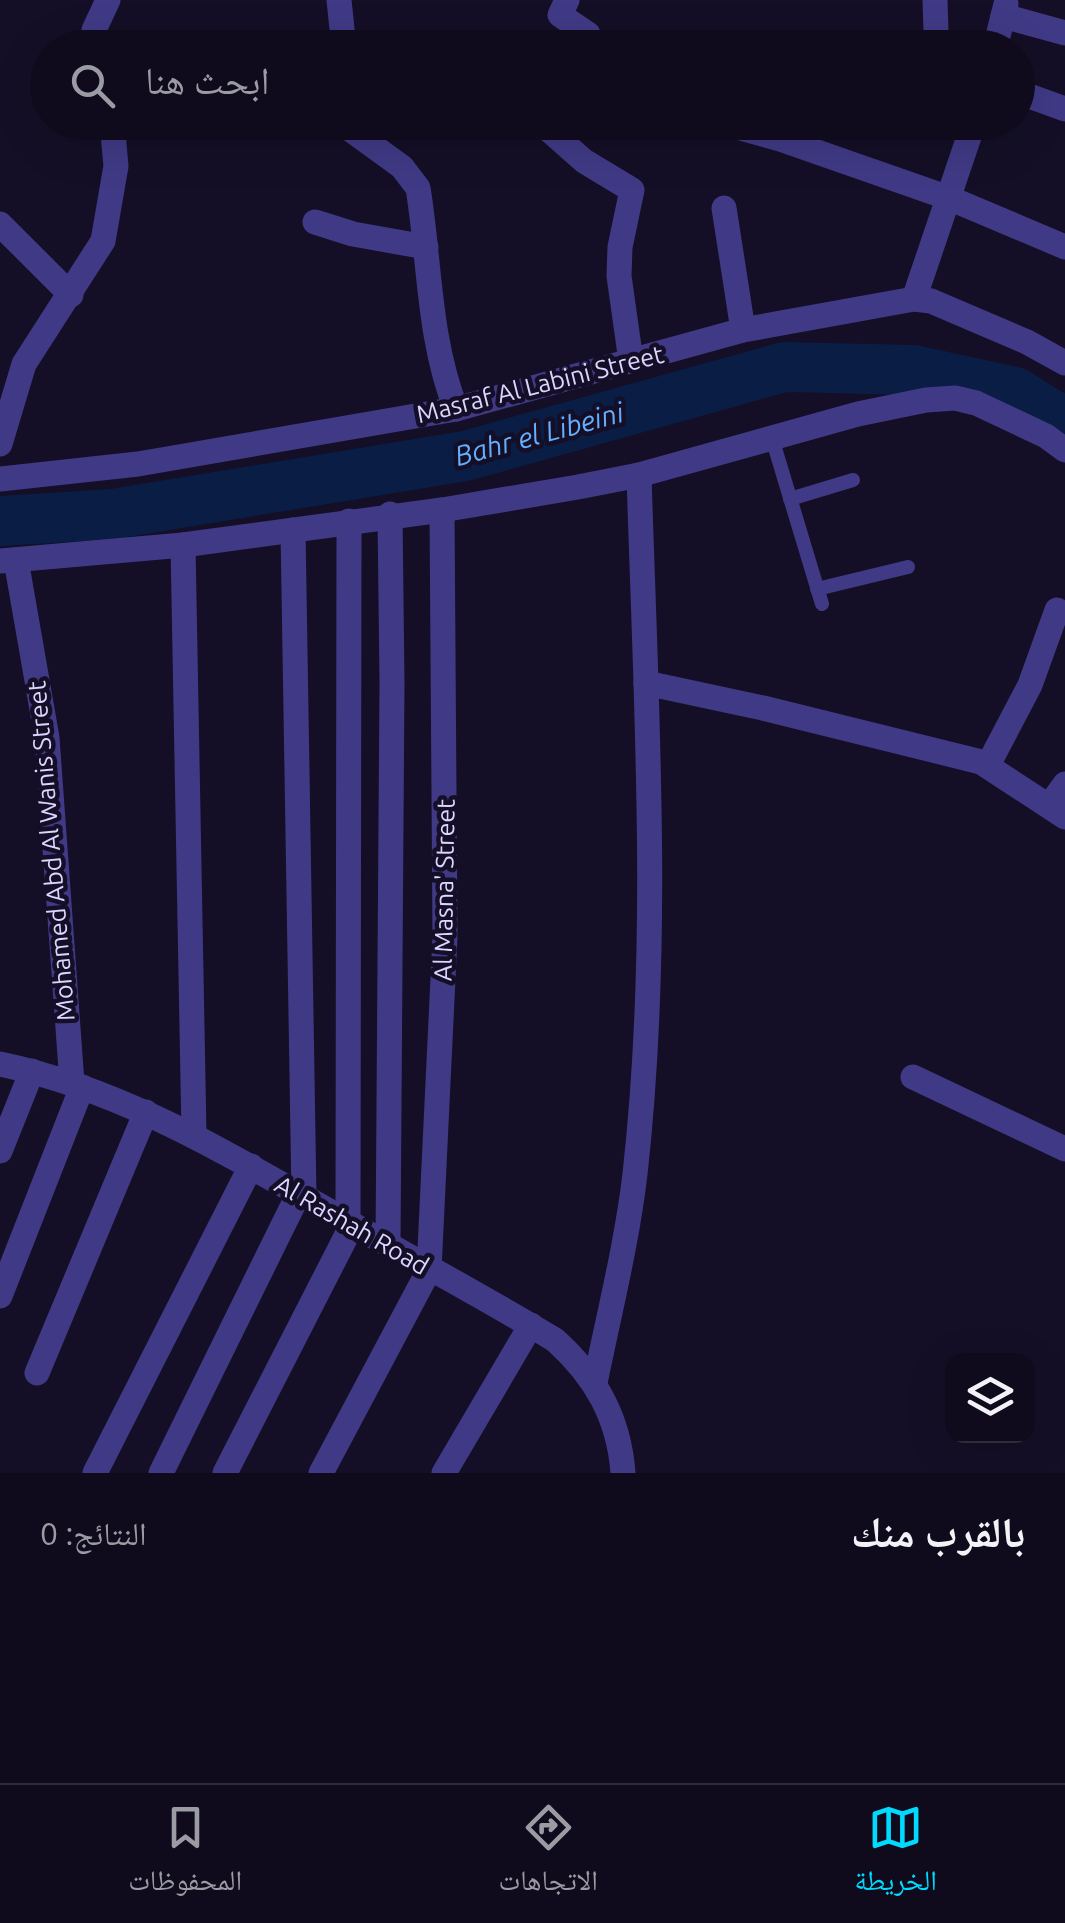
<!DOCTYPE html>
<html lang="ar">
<head>
<meta charset="utf-8">
<style>
  body { margin:0; font-family:Ubuntu,"Noto Naskh Arabic",sans-serif; background:#181425; color:#f1f3f6; direction:rtl }
  .controls { position:absolute; right:30px; bottom:30px; display:grid; overflow:hidden; border-radius:20px; box-shadow:0 10px 40px #0002 }
  .controls button { width:90px; height:90px; display:grid; place-items:center; padding:0; border:0; border-bottom:2px solid #2f2b3b; background:#0f0b1c; color:#f1f3f6; font:50px sans-serif }
  .list { margin:0; padding:0; list-style:none }
  h2 { display:flex; justify-content:space-between; align-items:center; height:130px; margin:0; padding:0 40px; font-size:42px }
  h2 small { font-size:32px; font-weight:400; color:#9b9ba3 }
  .icon { flex:none; width:55px; height:55px; fill:none; stroke:currentColor; stroke-width:2; stroke-linecap:round; stroke-linejoin:round }
  .map { position:relative; flex:none; width:1065px; height:1473px; overflow:hidden; direction:ltr }
  .search { position:absolute; background:#0f0b1c; box-shadow:0 10px 40px #0002; left:30px; right:30px; top:30px; height:110px; display:flex; align-items:center; gap:25px; box-sizing:border-box; padding:0 35px; border-radius:55px; color:#9b9ba3; font-size:38px }
  .sheet { height:310px; background:#0f0b1c }
  nav { display:flex; justify-content:space-around; align-items:center; box-sizing:border-box; height:140px; border-top:2px solid #2f2b3b; background:#0f0b1c; font-size:28px; color:#9b9ba3 }
  nav a { display:grid; justify-items:center; gap:5px }
  nav .on { color:#01daff }
  .map>svg:first-child { display:block }
</style>
</head>
<body>
<div class="map">
<svg width="1065" height="1473" viewBox="0 0 1065 1473">
  <rect width="100%" height="100%" fill="#140f26"/>
  <g fill="none" stroke-linecap="round" stroke-linejoin="round">
    <path stroke="#0a1d45" stroke-width="50" d="M0,521l113,-7 352,-58 319,-89 129,3 102,22 50,31"/>
    <g stroke="#403a86" stroke-width="14">
      <path d="M772,438l50,166"/>
      <path d="M790,499l63,-19"/>
      <path d="M817,589l91,-22"/>
    </g>
    <g stroke="#403a86" stroke-width="25">
      <path d="M339,0l5,48"/>
      <path d="M567,0l-7,15 28,19"/>
      <path d="M935,0l1,31"/>
      <path d="M1003,16l62,17"/>
      <path d="M92,48l2,-18 14,-30"/>
      <path d="M995,48l11,-44"/>
      <path d="M1018,92l47,17"/>
      <path d="M340,122l62,45 16,21c12,73 10,150 38,221"/>
      <path d="M719,122l61,17 169,59 116,49"/>
      <path d="M541,123l43,38 48,29 -12,57 -1,29 12,85"/>
      <path d="M724,208l19,122"/>
      <path d="M315,222l38,12 73,13"/>
      <path d="M0,224l71,71"/>
      <path d="M914,299l60,-177"/>
      <path d="M0,444l24,-80 79,-123 13,-75 -4,-44"/>
      <path d="M0,479l138,-15 318,-55 287,-79 171,-31 17,2 96,41 38,21"/>
      <path d="M293,530l11,667"/>
      <path d="M183,545l11,590"/>
      <path d="M16,560l31,178 25,345"/>
      <path d="M0,561l183,-16 259,-35 136,-23 61,-12 219,-61 68,-14 29,-2 21,5 70,33 19,14"/>
      <path d="M646,683l117,25 218,54 84,55"/>
      <path d="M988,765l42,-80 27,-75"/>
      <path d="M1049,806l16,-22"/>
      <path d="M0,1064c124,26 229,91 338,152 72,42 146,81 217,124 41,37 64,78 68,133"/>
      <path d="M913,1077l152,72"/>
      <path d="M0,1151l32,-80"/>
      <path d="M348,1222l1,-701"/>
      <path d="M388,1244l4,-561 -2,-169"/>
      <path d="M0,1296l82,-209"/>
      <path d="M37,1373l109,-261"/>
      <path d="M595,1383c14,-69 32,-140 40,-209 26,-232 11,-467 4,-699"/>
      <path d="M95,1473l156,-307"/>
      <path d="M161,1473l138,-280"/>
      <path d="M225,1473l127,-248"/>
      <path d="M321,1473l108,-203 16,-333 -3,-427"/>
      <path d="M444,1473l87,-148"/>
    </g>
  </g>
  <g text-anchor="middle" stroke-width="9" stroke-linejoin="round" paint-order="stroke">
    <g font-size="25" fill="#dbd5ff" stroke="#140f26">
      <text transform="translate(540 384) rotate(-14)" y="9">Masraf Al Labini Street</text>
      <text transform="translate(51 851) rotate(-95)" y="9">Mohamed Abd Al Wanis Street</text>
      <text transform="translate(444 890) rotate(-89)" y="9">Al Masna' Street</text>
      <text transform="translate(352 1225) rotate(30)" y="9">Al Rashah Road</text>
    </g>
    <g font-size="28" font-style="italic" fill="#63afff" stroke="#140f26">
      <text transform="translate(539 434) rotate(-15)" y="10">Bahr el Libeini</text>
    </g>
  </g>
</svg>
<div class="controls">
<button><svg class="icon" aria-label="layers" viewBox="0 0 24 24"><path d="M12 4l9 5-9 5-9-5zM3 14l9 5 9-5"/></svg></button>
</div>
<div class="search"><svg class="icon" aria-label="search" viewBox="0 0 24 24"><circle cx="10" cy="10" r="6"/><path d="M15 15l6 6"/></svg>ابحث هنا</div>
</div>
<section class="sheet">
<h2>بالقرب منك<small>النتائج: 0</small></h2>
<ul class="list">
</ul>
</section>
<nav>
<a class="on"><svg class="icon" aria-label="map" viewBox="0 0 24 24"><path d="M3 6l6-2 6 2 6-2v14l-6 2-6-2-6 2zM9 4v14M15 6v14"/></svg>الخريطة</a>
<a><svg class="icon" aria-label="directions" viewBox="0 0 24 24"><path d="M12 3l9 9-9 9-9-9zM9 14v-3h6M13 9l2 2-2 2"/></svg>الاتجاهات</a>
<a><svg class="icon" aria-label="saved" viewBox="0 0 24 24"><path d="M7 4h10v16l-5-4-5 4z"/></svg>المحفوظات</a>
</nav>
</body>
</html>
